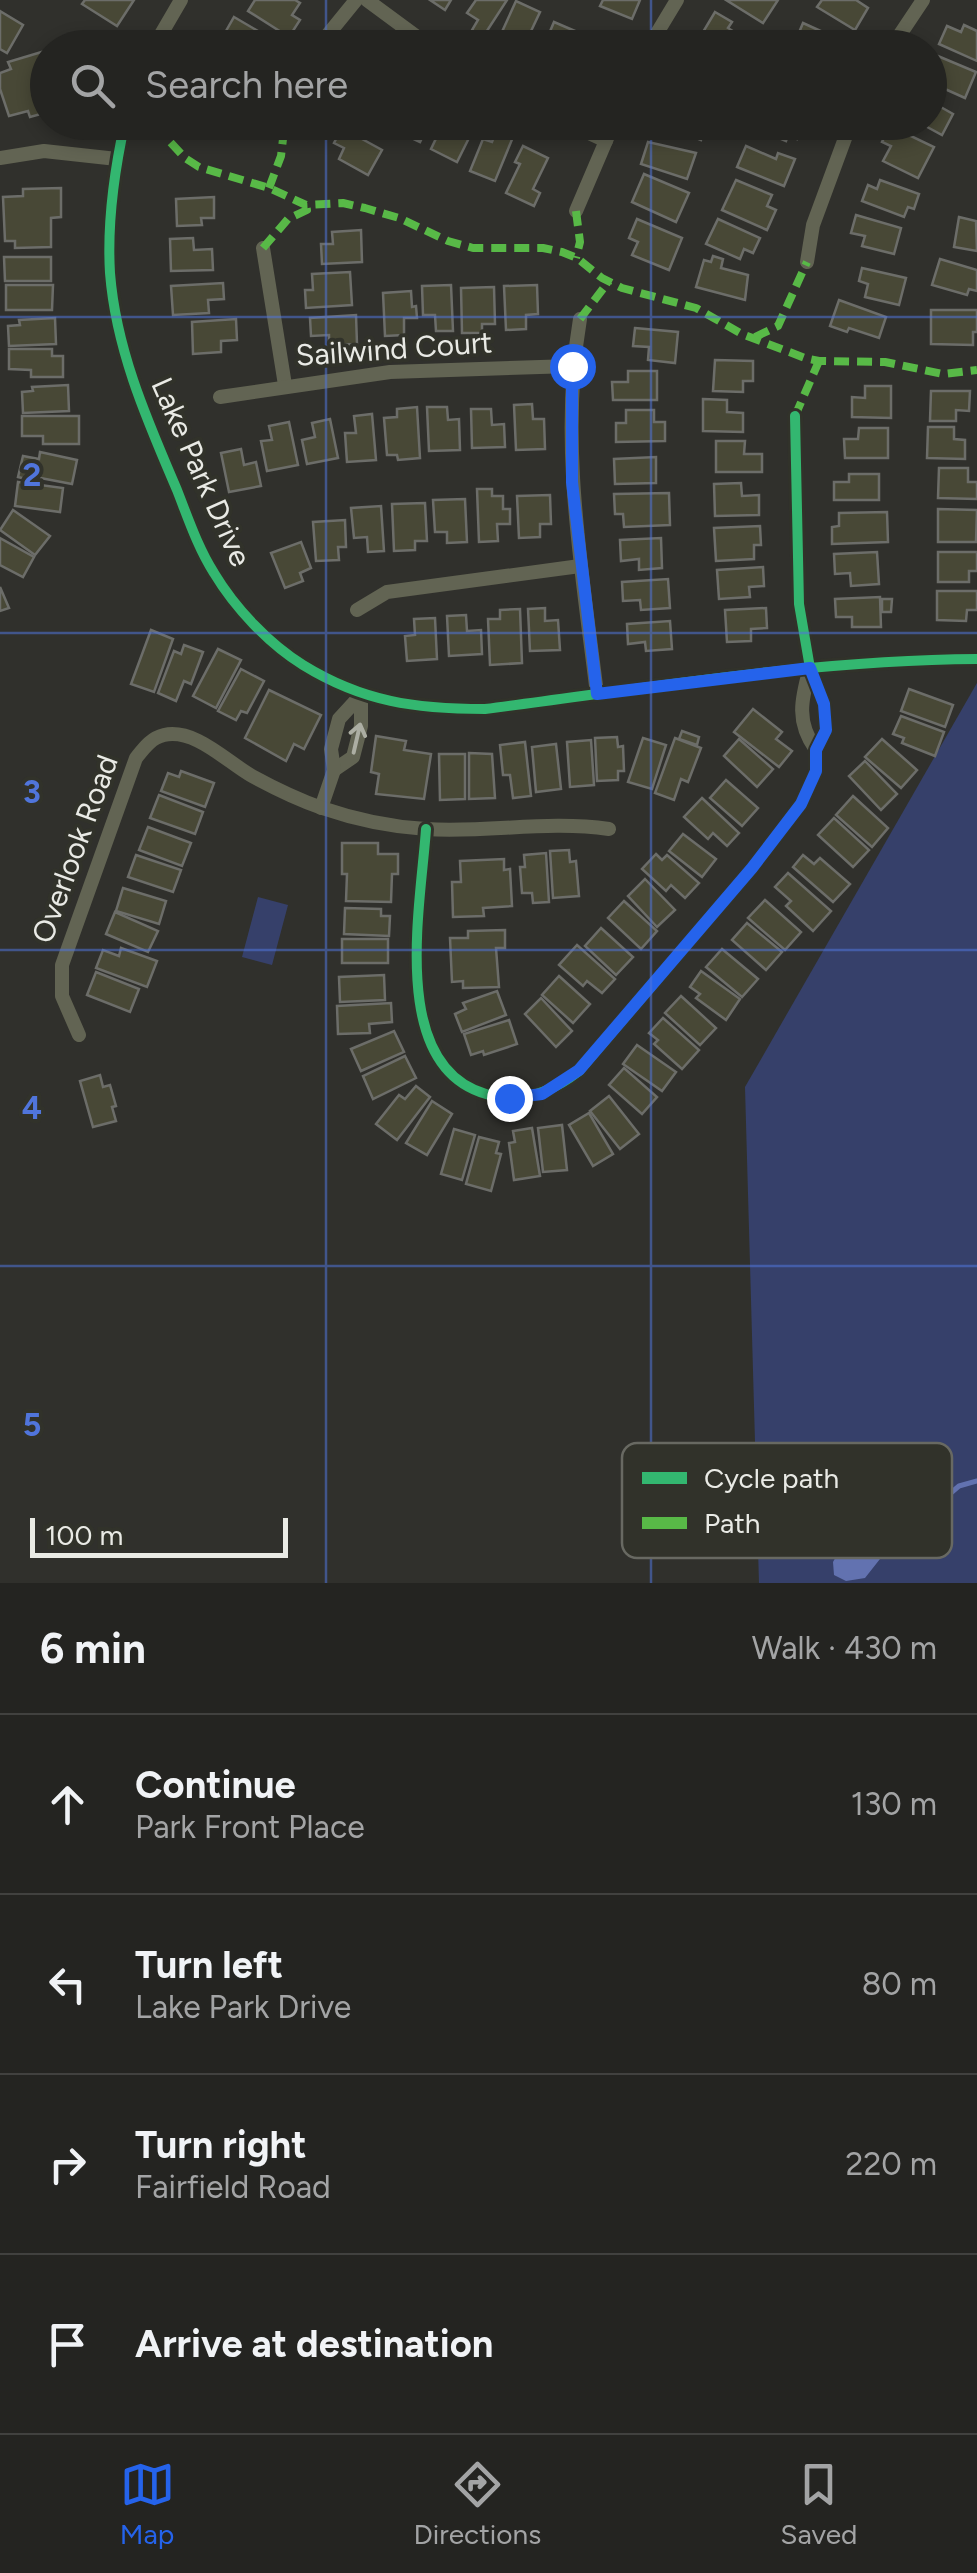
<!DOCTYPE html>
<html lang="en">
<head>
<meta charset="utf-8">
<style>
  body { margin:0; font-family:Figtree,sans-serif; background:#2c2c2a; color:#f1f3f6 }
  .scale { position:absolute; left:30px; bottom:25px; width:258px; box-sizing:border-box; padding-left:10px; border:5px solid #e9eae5; border-top:0; font-size:28px; line-height:35px; white-space:nowrap; color:#e9eae5; -webkit-text-stroke:8px #31322a; paint-order:stroke }
  .stop { position:absolute; width:30px; height:30px; margin:-22px; border:8px solid #2563eb; border-radius:50%; background:#fff }
  .stop.end { background:#2563eb; border-color:#fff; box-shadow:0 2px 10px #0008 }
  .list { margin:0; padding:0; list-style:none }
  h2 { display:flex; justify-content:space-between; align-items:center; height:130px; margin:0; padding:0 40px; font-size:42px }
  h2 small { font-size:32px; font-weight:400; color:#a3a4a5 }
  .list li { display:grid; grid-template-columns:65px 1fr auto; gap:30px; align-items:center; box-sizing:border-box; height:180px; padding:0 40px; border-top:2px solid #41413f }
  .list b { display:block; font-size:38px; white-space:nowrap }
  .list p { margin:0; font-size:32px; white-space:nowrap; color:#a3a4a5 }
  .list em { font-size:32px; font-style:normal; color:#a3a4a5 }
  .icon { flex:none; width:55px; height:55px; fill:none; stroke:currentColor; stroke-width:2; stroke-linecap:round; stroke-linejoin:round }
  .map { position:relative; flex:none; width:977px; height:1583px; overflow:hidden }
  .search { position:absolute; background:#242421; box-shadow:0 5px 15px #0003; left:30px; right:30px; top:30px; height:110px; display:flex; align-items:center; gap:25px; box-sizing:border-box; padding:0 35px; border-radius:55px; color:#a3a4a5; font-size:38px }
  .sheet { height:850px; background:#242421 }
  nav { display:flex; justify-content:space-around; align-items:center; box-sizing:border-box; height:140px; border-top:2px solid #41413f; background:#242421; font-size:28px; color:#a3a4a5 }
  nav a { display:grid; justify-items:center; gap:5px }
  nav .on { color:#2563eb }
  .map>svg:first-child { display:block }
</style>
</head>
<body>
<div class="map">
<svg width="977" height="1583" viewBox="0 0 977 1583">
  <rect width="100%" height="100%" fill="#30302c"/>
  <g fill="#36406a">
    <path d="M977,683v900h-218l-14,-496z"/>
    <path d="M258,897l30,8 -16,60 -30,-8z"/>
  </g>
  <path fill="#6272b0" d="M917,1518l2,6 -17,7 -37,47 -19,3 -12,-6 -1,-13 18,-32z"/>
  <g fill="none" stroke-linecap="round" stroke-linejoin="round">
    <path stroke="#6272b0" stroke-width="5" d="M918,1521l41,-35 18,-5"/>
  </g>
  <g fill="#484836" stroke="#6c6d69" stroke-width="2.5">
    <path d="M85,0h49l-17,26 -35,-22z"/>
    <path d="M255,0h40l5,3 -8,12 8,5 -11,17 -41,-26z"/>
    <path d="M430,0h21l-6,10z"/>
    <path d="M476,0h31l-24,37 -11,-7 6,-10 -11,-7z"/>
    <path d="M603,0h37l-8,19 -32,-13z"/>
    <path d="M726,0h52l-15,23z"/>
    <path d="M822,0h34l12,8 -13,22 -38,-23z"/>
    <path d="M516,1l24,11 -17,36h-21l-6,-3z"/>
    <path d="M0,11l23,14 -16,28 -7,-4z"/>
    <path d="M715,12l17,10 -4,6 27,17 -2,3h-36l-17,-11z"/>
    <path d="M234,17l46,27 -2,4h-40l-16,-10z"/>
    <path d="M554,22l21,9 -7,17h-25z"/>
    <path d="M803,23l44,20 -2,5 -52,-1z"/>
    <path d="M964,25l13,6v30l-38,-17 8,-18 14,6z"/>
    <path d="M45,51l3,61 -18,5 -2,-6 -19,5 -9,-27v-16l11,-4 -3,-7z"/>
    <path d="M933,54l43,18 -11,26 -29,-13 4,-10 -10,-4z"/>
    <path d="M930,101l23,13 -11,21 -24,-13h12z"/>
    <path d="M192,122h39l-7,15z"/>
    <path d="M414,122h16l-10,20 -13,-6z"/>
    <path d="M444,122h23l-3,5 8,5 -15,30 -26,-13z"/>
    <path d="M670,122h38l-7,18 -33,-14z"/>
    <path d="M757,122h47l-7,17 -9,-4 -2,6 -31,-13z"/>
    <path d="M890,126l44,21 -16,31 -35,-17 8,-15 -9,-4z"/>
    <path d="M342,128l40,22 -14,25 -29,-16 5,-11 -10,-5z"/>
    <path d="M496,131l17,6 -18,44 -25,-10 13,-32 9,3z"/>
    <path d="M648,142l48,11 -9,26 -46,-15z"/>
    <path d="M523,146l25,12 -15,31 7,4 -6,13 -28,-13 14,-29 -5,-2z"/>
    <path d="M746,146l30,13 2,-6 17,6 -11,27 -47,-19z"/>
    <path d="M644,174l45,19 -13,29 -44,-20z"/>
    <path d="M736,180l36,15 -5,11 9,4 -9,20 -45,-20z"/>
    <path d="M880,180l39,14 -5,15 -6,-2 -4,10 -42,-16 6,-16 9,4z"/>
    <path d="M61,188v29l-10,1v29l-36,1v-7h-10l-2,-44 20,-1v-7z"/>
    <path d="M214,197v21h-13l1,7 -25,1 -1,-27z"/>
    <path d="M856,215l45,13 -7,26 -32,-8 3,-10 -14,-3z"/>
    <path d="M959,217l17,4 1,30 -23,-4z"/>
    <path d="M637,219l45,19 -13,32 -37,-15 6,-13 -9,-4z"/>
    <path d="M718,219l42,19 -7,15 -9,-4 -4,10 -34,-15z"/>
    <path d="M361,230l1,32 -40,2 -1,-20h12l-1,-12z"/>
    <path d="M193,238l1,12 18,-1 1,21 -42,1 -1,-32z"/>
    <path d="M713,256l10,3 -2,9 27,7 -3,25 -49,-13 8,-27 7,2z"/>
    <path d="M4,257h47v24h-46z"/>
    <path d="M940,259l37,11v21l-8,-2 -2,6 -35,-10z"/>
    <path d="M862,268l44,10 -7,27 -34,-8 3,-13 -9,-3z"/>
    <path d="M350,272l2,33 -46,3 -1,-18h8l-1,-16z"/>
    <path d="M223,283l1,16 -16,1 1,13 -36,2 -2,-29z"/>
    <path d="M6,285h47l-1,25h-46z"/>
    <path d="M451,285l2,46h-17l-1,-16h-12l-1,-29z"/>
    <path d="M537,285l1,29 -12,1v14l-20,1 -2,-44z"/>
    <path d="M494,287l1,37h-13v9h-20l-1,-45z"/>
    <path d="M411,291l1,16 4,-1 1,12h-13v17l-19,1 -2,-43z"/>
    <path d="M839,300l47,17 -7,21 -30,-10 -2,4 -17,-6z"/>
    <path d="M931,310h46v22h-4v13l-42,-1z"/>
    <path d="M356,315l1,29 -28,1v-10l-18,1 -1,-18z"/>
    <path d="M55,318l1,26 -47,2 -1,-20 12,-1 -1,-5z"/>
    <path d="M236,319l1,21 -16,1v11l-28,2 -1,-32z"/>
    <path d="M635,328l43,4 -3,31 -27,-3 1,-13 -16,-1z"/>
    <path d="M9,349h43v7h11v21h-32v-7l-22,-1z"/>
    <path d="M715,360l38,1v20h-10v11l-30,-1z"/>
    <path d="M628,371h29v29h-44l-1,-18h16z"/>
    <path d="M68,385l1,26 -46,2 -1,-21 11,-1 -1,-4z"/>
    <path d="M865,386h26v32l-39,-1v-20l13,1z"/>
    <path d="M931,391h39l-1,20 -13,-1v11h-26z"/>
    <path d="M703,399l24,1v12l16,1v19l-40,-1z"/>
    <path d="M532,404l1,15h11l1,30 -29,1 -2,-45z"/>
    <path d="M417,407l3,51 -22,2 -1,-5h-10l-3,-37 13,-1v-8z"/>
    <path d="M427,407h20l1,13 11,-1 1,31 -31,1z"/>
    <path d="M471,409h20l1,16 12,-1 1,23 -33,1z"/>
    <path d="M626,410h28v12h11v19l-49,1v-19h10z"/>
    <path d="M372,414l4,46 -29,2 -2,-29h11l-2,-17z"/>
    <path d="M22,416h57v28h-36v-8h-21z"/>
    <path d="M330,419l8,39 -31,6 -5,-24 13,-3 -3,-14z"/>
    <path d="M289,422l9,43 -31,6 -6,-30 11,-1 -3,-14z"/>
    <path d="M928,427h26v12l11,1v19l-38,-1z"/>
    <path d="M859,428h29v30h-43l-1,-19h14z"/>
    <path d="M716,441h29l-1,13h18v18h-46z"/>
    <path d="M241,449l3,16 12,-3 5,24 -32,6 -8,-39z"/>
    <path d="M40,452l37,8 -5,24 -42,-8v4l-12,-3 5,-21 16,3z"/>
    <path d="M656,457v26l-41,1 -1,-25z"/>
    <path d="M939,468h29v14h9v17l-39,-1z"/>
    <path d="M849,474h30v26h-45v-18h15z"/>
    <path d="M18,482l45,6 -3,24 -45,-6z"/>
    <path d="M741,483l1,13 17,-1v20l-44,1 -1,-32z"/>
    <path d="M477,489h15v7h11v13h7v15h-13l1,17 -19,1z"/>
    <path d="M669,493l1,32 -46,2 -1,-13h-8l-1,-20z"/>
    <path d="M550,495l1,29h-11v13l-21,1 -2,-42z"/>
    <path d="M465,499l2,43 -20,1v-11h-12l-2,-32z"/>
    <path d="M425,503l2,38h-12v9l-21,1 -2,-47z"/>
    <path d="M381,506l3,45 -16,1 -1,-15 -13,1 -3,-30z"/>
    <path d="M938,509l39,1 -1,32h-38z"/>
    <path d="M13,510l37,26 -15,19 -35,-25z"/>
    <path d="M887,512l1,30 -56,2v-17l7,-1v-13z"/>
    <path d="M345,520l1,27h-8l1,13 -23,1 -3,-39z"/>
    <path d="M760,526l1,19h-7v14l-38,2 -2,-33z"/>
    <path d="M0,538l34,19 -11,20 -23,-12z"/>
    <path d="M661,538l1,30 -23,2v-11l-18,2 -1,-21z"/>
    <path d="M301,542l10,26 -11,5 3,8 -18,7 -14,-35z"/>
    <path d="M877,552l2,32 -28,2 -1,-13 -15,1 -1,-20z"/>
    <path d="M938,552h39v19h-8v11h-31z"/>
    <path d="M763,567l1,19 -15,1 1,10 -31,2 -2,-29z"/>
    <path d="M668,579l2,29 -29,2 -1,-10 -17,1 -1,-19z"/>
    <path d="M0,587l9,21 -9,3z"/>
    <path d="M937,591h40v19h-10l-1,11 -29,-1z"/>
    <path d="M880,597l1,30h-29v-10h-16l-1,-18z"/>
    <path d="M882,599h10l-1,13h-9z"/>
    <path d="M545,608v13l13,-1 2,30 -30,1 -2,-42z"/>
    <path d="M766,608l1,20 -16,1v12l-24,1 -2,-32z"/>
    <path d="M520,609l2,54 -32,2 -2,-46h12v-9z"/>
    <path d="M466,615l1,16 14,-1 1,24 -33,2 -2,-40z"/>
    <path d="M435,618l2,41 -30,2 -2,-25 10,-1 -1,-16z"/>
    <path d="M670,621l2,28 -26,2 -1,-9 -17,2 -1,-20z"/>
    <path d="M151,630l22,9 -19,53 -23,-8z"/>
    <path d="M184,645l19,7 -12,32 -7,-3 -8,20 -18,-8 16,-42 7,3z"/>
    <path d="M218,649l23,11 -25,48 -23,-12z"/>
    <path d="M241,669l23,12 -17,32 -6,-2 -5,9 -18,-9z"/>
    <path d="M909,689l44,16 -8,22 -44,-16z"/>
    <path d="M269,690l52,25 -17,34 -10,-5 -8,17 -41,-23z"/>
    <path d="M753,709l29,23 -6,7 16,12 -13,16 -45,-35z"/>
    <path d="M901,716l43,16 -9,24 -33,-13 2,-5 -11,-4z"/>
    <path d="M682,731l17,6 -2,8 -18,-6z"/>
    <path d="M376,736l30,5 -2,9 27,4 -7,45 -48,-5 3,-20 -8,-2z"/>
    <path d="M617,737l1,10 5,-1 1,25h-6v9l-21,1 -2,-43z"/>
    <path d="M643,738l23,7 -14,44 -24,-7z"/>
    <path d="M675,738l26,10 -13,34 -7,-3 -7,21 -19,-7z"/>
    <path d="M739,739l34,30 -16,18 -33,-31z"/>
    <path d="M882,739l35,31 -16,18 -36,-31z"/>
    <path d="M591,740l3,45 -24,2 -3,-45z"/>
    <path d="M525,742l6,54 -18,2 -3,-23h-7l-3,-30z"/>
    <path d="M556,744l5,45 -25,3 -4,-45z"/>
    <path d="M469,753l23,1 3,44 -26,1z"/>
    <path d="M439,754h26v45l-25,1z"/>
    <path d="M865,761l32,33 -16,16 -32,-34z"/>
    <path d="M181,771l33,12 -9,24 -44,-16 7,-18 11,4z"/>
    <path d="M726,780l32,28 -16,18 -32,-28z"/>
    <path d="M159,795l44,17 -8,22 -45,-16z"/>
    <path d="M853,796l35,32 -16,19 -36,-32z"/>
    <path d="M702,798l37,35 -12,13 -14,-13 -5,6 -24,-22z"/>
    <path d="M834,818l35,32 -16,17 -35,-32z"/>
    <path d="M148,827l43,16 -9,23 -43,-16z"/>
    <path d="M683,834l33,25 -14,18 -33,-26z"/>
    <path d="M342,843h36v11h20v20h-6l-1,28 -45,-1 1,-27h-5z"/>
    <path d="M569,850l1,12 6,-1 3,35 -26,2 -3,-47z"/>
    <path d="M546,853l3,49 -16,1 -1,-10h-10l-2,-26h5l-1,-12z"/>
    <path d="M656,854l6,6 5,-5 32,28 -14,15 -14,-13 -5,6 -24,-22z"/>
    <path d="M136,855l45,15 -8,22 -45,-15z"/>
    <path d="M803,855l11,9 6,-6 30,26 -17,18 -40,-35z"/>
    <path d="M504,859v11l6,-1 2,37 -29,2 1,8 -31,1 -1,-35h9l-1,-21z"/>
    <path d="M788,873l43,38 -18,20 -27,-25 5,-5 -16,-14z"/>
    <path d="M645,879l30,31 -18,17 -29,-31z"/>
    <path d="M123,888l43,13 -7,23 -43,-13z"/>
    <path d="M765,900l36,32 -16,18 -37,-32z"/>
    <path d="M624,901l33,30 -16,18 -33,-31z"/>
    <path d="M345,908l36,1v7h9l-1,20 -45,-2z"/>
    <path d="M115,912l43,19 -10,21 -42,-18z"/>
    <path d="M747,923l35,29 -16,18 -34,-30z"/>
    <path d="M601,928l32,29 -17,18 -31,-29z"/>
    <path d="M505,930v18h-9l3,39 -36,1v-7l-11,1 -2,-44h18v-7z"/>
    <rect x="342" y="939" width="46" height="24"/>
    <path d="M577,945l38,34 -13,14 -15,-12 -4,5 -24,-21z"/>
    <path d="M121,948l36,13 -10,26 -51,-19 7,-18 16,6z"/>
    <path d="M722,949l36,30 -16,18 -36,-30z"/>
    <path d="M701,971l39,28 -14,21 -30,-22 4,-4 -10,-7z"/>
    <path d="M96,972l43,17 -9,23 -43,-17z"/>
    <path d="M384,975l1,25 -45,2 -1,-25z"/>
    <path d="M559,976l31,28 -17,19 -31,-28z"/>
    <path d="M497,991l9,24 -44,17 -7,-18 11,-5 -3,-6z"/>
    <path d="M681,996l35,32 -16,17 -35,-32z"/>
    <path d="M541,998l31,33 -16,16 -31,-33z"/>
    <path d="M391,1003l1,19 -23,2 1,9 -32,1 -1,-28z"/>
    <path d="M663,1018l36,32 -17,19 -28,-25 4,-4 -9,-7z"/>
    <path d="M509,1020l8,24 -33,11 -1,-4 -12,4 -7,-21z"/>
    <path d="M394,1031l10,21 -43,19 -10,-22z"/>
    <path d="M637,1045l39,27 -14,19 -39,-27z"/>
    <path d="M405,1056l11,22 -43,21 -10,-23z"/>
    <path d="M624,1068l33,29 -15,17 -33,-29z"/>
    <path d="M100,1075l3,12 7,-2 6,21 -4,1 4,14 -23,6 -13,-46z"/>
    <path d="M416,1086l14,11 -33,43 -21,-16 23,-29 6,4z"/>
    <path d="M609,1096l30,38 -19,15 -30,-38z"/>
    <path d="M432,1101l20,13 -25,41 -21,-12z"/>
    <path d="M589,1113l24,41 -20,12 -24,-41z"/>
    <path d="M562,1125l5,45 -24,2 -5,-44z"/>
    <path d="M532,1128l8,48 -26,4 -5,-37 6,-1 -2,-11z"/>
    <path d="M454,1129l21,6 -13,45 -21,-6z"/>
    <path d="M479,1137l20,5 -3,11 5,1 -10,37 -25,-7z"/>
  </g>
  <g fill="none" stroke-linecap="round" stroke-linejoin="round">
    <g stroke="#626453" stroke-width="14">
      <path d="M367,0l65,48"/>
      <path d="M153,48l28,-48"/>
      <path d="M317,48l39,-48"/>
      <path d="M648,48l29,-48"/>
      <path d="M891,48l32,-48"/>
      <path d="M125,122c-11,50 -18,101 -15,151 6,77 37,147 67,217 11,28 21,58 37,83 21,35 55,71 89,92 60,37 113,44 182,44 163,-21 327,-49 492,-50"/>
      <path d="M565,122l41,19"/>
      <path d="M0,158l44,-7 73,8"/>
      <path d="M576,211l38,-89"/>
      <path d="M263,248l22,137"/>
      <path d="M807,262l6,-37 38,-103"/>
      <path d="M580,319c-21,124 2,251 17,375"/>
      <path d="M220,397l170,-25 182,-6"/>
      <path d="M357,610l30,-18 193,-26"/>
      <path d="M810,668c-9,32 -14,54 6,82"/>
      <path d="M334,770l19,-13 8,-31v-31"/>
      <path d="M321,808l13,-38 -3,-21 8,-30 22,-24"/>
      <path d="M426,829c-5,76 -38,237 60,265 35,11 66,-2 93,-23l173,-203 49,-64 15,-33v-21l10,-20 -2,-26 -14,-36 -11,-64 -4,-188"/>
      <path d="M79,1035l-17,-39v-31l74,-207c8,-10 15,-20 28,-23 31,-7 63,27 88,41 22,12 47,24 70,32 32,11 70,19 104,21 62,4 121,-9 183,0"/>
    </g>
    <g stroke="#58b947" stroke-width="8" stroke-dasharray="15 8" stroke-linecap="butt">
      <path d="M131,122l29,9 25,27 14,9 70,21 37,17 37,-2 22,5 34,10 49,23 25,7h70l19,4 15,6 25,20 20,10 74,20 46,26 63,24 14,3 66,1 58,12 34,-4"/>
      <path d="M269,188l12,-32 4,-34"/>
      <path d="M576,211l4,31 -4,16"/>
      <path d="M263,248l25,-29 19,-9 -1,-5"/>
      <path d="M580,319l29,-38"/>
      <path d="M755,337l23,-11 29,-64"/>
      <path d="M795,416l24,-55"/>
    </g>
    <g stroke="#31322a" stroke-width="16">
      <g id="cycleway">
        <path d="M125,122c-11,50 -18,101 -15,151 6,77 37,147 67,217 11,28 21,58 37,83 21,35 55,71 89,92 60,37 113,44 182,44 163,-21 327,-49 492,-50"/>
        <path d="M426,829c-5,76 -38,237 60,265 35,11 66,-2 93,-23l173,-203 49,-64 15,-33v-21l10,-20 -2,-26 -14,-36 -11,-64 -4,-188"/>
      </g>
    </g>
    <use href="#cycleway" stroke="#33b770" stroke-width="10"/>
  </g>
  <defs><path id="oneway-shaft" d="M-6 0H5M1.5-3L5.5 0L1.5 3" fill="none" stroke-width="1.6" stroke-linecap="round" stroke-linejoin="round" transform="scale(2.5)"/></defs>
  <use stroke="#acaea3" href="#oneway-shaft" transform="translate(357 738) rotate(-77)"/>
  <g fill="none" stroke-linecap="round" stroke-linejoin="round">
    <path stroke="#2563eb" stroke-width="12" d="M509,1098l33,-4 37,-24 173,-202 49,-64 15,-33v-21l10,-20 -2,-26 -14,-36 -213,26 -25,-212v-116"/>
  </g>
  <path fill="none" stroke="#5075db" stroke-width="2.5" stroke-opacity="0.55" d="M326,0v48M651,0v48M326,122v1461M651,122v1461M0,317h977M0,633h977M0,950h977M0,1266h977"/>
  <g text-anchor="middle" stroke-width="8" stroke-linejoin="round" paint-order="stroke">
    <g font-size="30" fill="#e9eae5" stroke="#31322a">
      <text transform="translate(394 349) rotate(-4)" y="10">Sailwind Court</text>
      <text transform="translate(201 472) rotate(66)" y="10">Lake Park Drive</text>
      <text transform="translate(75 849) rotate(-70)" y="10">Overlook Road</text>
    </g>
  </g>
  <rect x="622" y="1443" width="330" height="115" rx="15" fill="#31322a" stroke="#686962" stroke-width="2.5"/>
  <rect x="642" y="1472" width="45" height="12" fill="#33b770"/>
  <rect x="642" y="1517" width="45" height="12" fill="#58b947"/>
  <g font-size="28" fill="#e9eae5">
    <text x="704" y="1488">Cycle path</text>
    <text x="704" y="1533">Path</text>
  </g>
  <g font-size="32" text-anchor="middle" font-weight="bold" fill="#5075db" stroke="#31322a" stroke-width="8" stroke-linejoin="round" paint-order="stroke">
    <text x="32" y="486">2</text>
    <text x="32" y="803">3</text>
    <text x="32" y="1119">4</text>
    <text x="32" y="1436">5</text>
  </g>
</svg>
<div class="scale">100 m</div>
<div class="stop" style="left:572px;top:366px"></div>
<div class="stop end" style="left:509px;top:1098px"></div>
<div class="search"><svg class="icon" aria-label="search" viewBox="0 0 24 24"><circle cx="10" cy="10" r="6"/><path d="M15 15l6 6"/></svg>Search here</div>
</div>
<section class="sheet">
<h2>6 min<small>Walk · 430 m</small></h2>
<ul class="list">
<li><svg class="icon" aria-label="ahead" viewBox="0 0 24 24"><path d="M12 20V5M6 11l6-6 6 6"/></svg><div><b>Continue</b><p>Park Front Place</p></div><em>130 m</em></li>
<li><svg class="icon" aria-label="left" viewBox="0 0 24 24"><path d="M17 20v-9H6M10 6l-5 5 5 5"/></svg><div><b>Turn left</b><p>Lake Park Drive</p></div><em>80 m</em></li>
<li><svg class="icon" aria-label="right" viewBox="0 0 24 24"><path d="M7 20v-9h11M14 6l5 5-5 5"/></svg><div><b>Turn right</b><p>Fairfield Road</p></div><em>220 m</em></li>
<li><svg class="icon" aria-label="arrive" viewBox="0 0 24 24"><path d="M6 21V4h12l-3 4 3 4H6"/></svg><div><b>Arrive at destination</b></div></li>
</ul>
</section>
<nav>
<a class="on"><svg class="icon" aria-label="map" viewBox="0 0 24 24"><path d="M3 6l6-2 6 2 6-2v14l-6 2-6-2-6 2zM9 4v14M15 6v14"/></svg>Map</a>
<a><svg class="icon" aria-label="directions" viewBox="0 0 24 24"><path d="M12 3l9 9-9 9-9-9zM9 14v-3h6M13 9l2 2-2 2"/></svg>Directions</a>
<a><svg class="icon" aria-label="saved" viewBox="0 0 24 24"><path d="M7 4h10v16l-5-4-5 4z"/></svg>Saved</a>
</nav>
</body>
</html>
